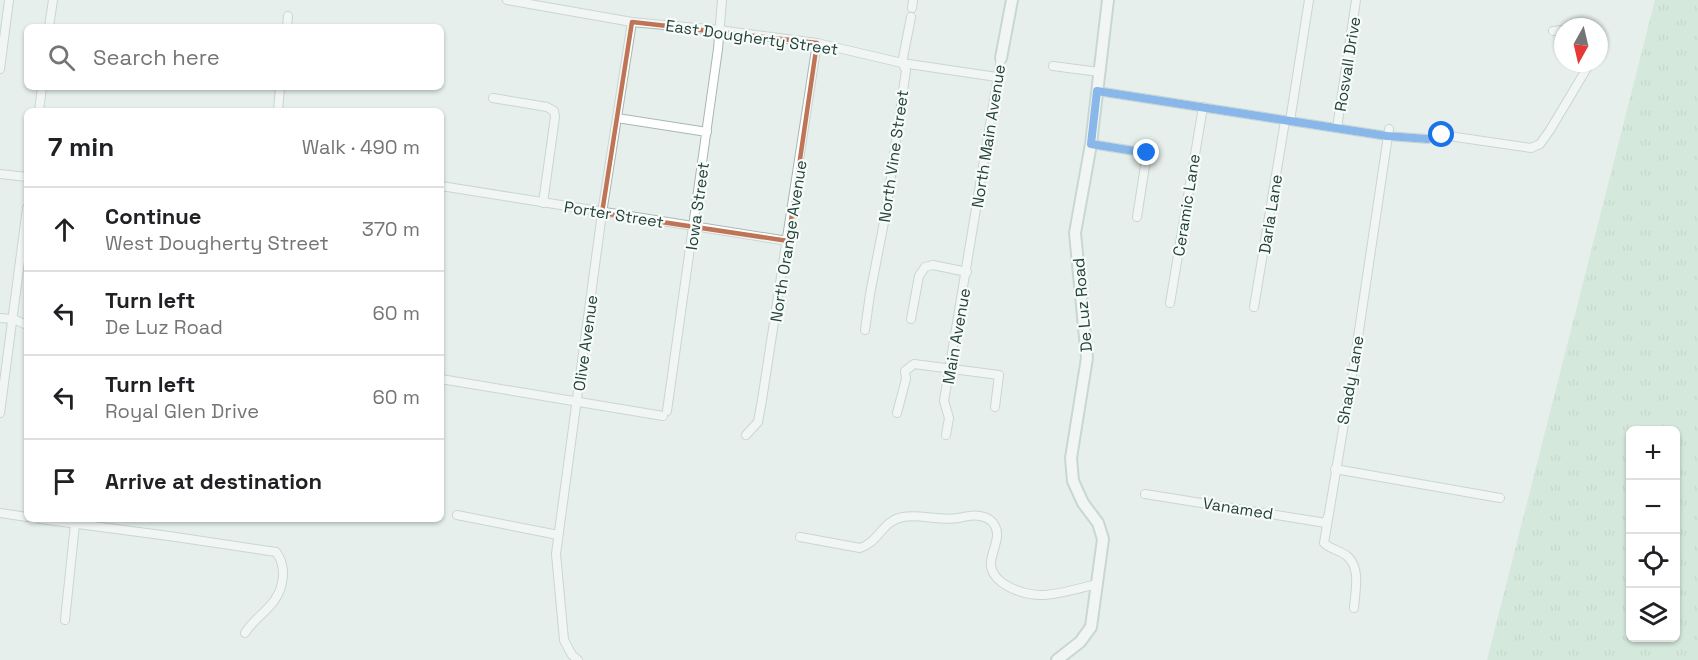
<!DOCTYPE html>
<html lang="en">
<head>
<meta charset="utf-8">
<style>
  body { margin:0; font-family:"Space Grotesk",sans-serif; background:#f6f6f6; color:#202124 }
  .controls { position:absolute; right:18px; bottom:18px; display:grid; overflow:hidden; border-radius:9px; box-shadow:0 2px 4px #0004 }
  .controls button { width:54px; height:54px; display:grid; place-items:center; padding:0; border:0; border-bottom:2px solid #e0e0e0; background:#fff; color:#202124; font:30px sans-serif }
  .compass { position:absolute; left:1554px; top:18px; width:54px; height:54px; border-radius:50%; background:#fff; box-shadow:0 2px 4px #0004; rotate:188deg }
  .stop { position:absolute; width:18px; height:18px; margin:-14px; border:4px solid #1a73e8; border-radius:50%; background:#fff }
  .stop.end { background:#1a73e8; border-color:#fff; box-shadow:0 2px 6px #0008 }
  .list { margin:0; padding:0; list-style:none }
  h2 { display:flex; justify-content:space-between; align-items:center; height:78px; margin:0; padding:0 24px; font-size:26px }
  h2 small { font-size:20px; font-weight:400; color:#757577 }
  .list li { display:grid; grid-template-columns:39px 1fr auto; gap:18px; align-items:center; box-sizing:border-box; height:84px; padding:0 24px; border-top:2px solid #e0e0e0 }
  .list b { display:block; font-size:22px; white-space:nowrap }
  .list p { margin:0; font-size:20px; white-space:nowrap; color:#757577 }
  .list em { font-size:20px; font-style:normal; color:#757577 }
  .icon { flex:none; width:33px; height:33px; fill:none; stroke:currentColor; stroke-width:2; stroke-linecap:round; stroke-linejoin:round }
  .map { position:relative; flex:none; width:1698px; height:660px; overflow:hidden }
  .search { position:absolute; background:#fff; box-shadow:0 2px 4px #0004; left:24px; top:24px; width:420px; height:66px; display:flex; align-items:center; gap:15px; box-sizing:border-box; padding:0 21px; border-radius:9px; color:#757577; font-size:22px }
  .panel { position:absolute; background:#fff; box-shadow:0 2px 4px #0004; left:24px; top:108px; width:420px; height:414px; border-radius:9px }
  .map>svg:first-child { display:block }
</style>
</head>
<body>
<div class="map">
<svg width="1698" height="660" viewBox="0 0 1698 660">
  <defs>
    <pattern id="grass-tufts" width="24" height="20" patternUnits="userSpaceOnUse" patternTransform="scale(1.5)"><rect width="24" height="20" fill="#bfe0c8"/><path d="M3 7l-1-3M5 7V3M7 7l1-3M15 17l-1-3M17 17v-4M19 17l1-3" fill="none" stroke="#a4c1ad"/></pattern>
  </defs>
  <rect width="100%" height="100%" fill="#e6efeb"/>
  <path fill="url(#grass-tufts)" fill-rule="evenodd" d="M1655,0h43v660h-211zM1630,430h46v208h-46z"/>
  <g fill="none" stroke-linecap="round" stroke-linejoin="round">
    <g stroke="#a8b8b2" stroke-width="10">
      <g id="street">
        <path d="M507,0l125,22 87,8 98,13 85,20 95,14"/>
        <path d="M912,8l1,-8"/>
        <path d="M49,27l4,-27"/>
        <path d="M287,27l1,-11"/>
        <path d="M1553,31l10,-1"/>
        <path d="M1053,66l46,6"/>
        <path d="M0,69l9,-69"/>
        <path d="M1097,91l290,45 41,3 14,-4 89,13 9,-4 10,-14 40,-67"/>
        <path d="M493,98l54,9 7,4 1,6 -12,86"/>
        <path d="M39,111l3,-24"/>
        <path d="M278,111l2,-24"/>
        <path d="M617,118l90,14"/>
        <path d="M1290,121l19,-121"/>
        <path d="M1337,128l19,-128"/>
        <path d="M1091,144l56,9 -10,64"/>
        <path d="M0,174l27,3"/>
        <path d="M441,186l347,55"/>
        <path d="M1170,303l33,-196"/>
        <path d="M1254,307l31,-186"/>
        <path d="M0,318l13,1 14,6"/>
        <path d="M911,319l8,-43 6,-9 8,-2 34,7"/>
        <path d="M865,330l5,-36 16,-82 20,-142 -4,-7 9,-46"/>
        <path d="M441,379l222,37"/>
        <path d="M667,411l51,-362 4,-49"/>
        <path d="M0,413l27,-205"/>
        <path d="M897,413l9,-34 -1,-8 9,-7 85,11 -4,32"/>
        <path d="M746,435l12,-13 4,-22 55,-357"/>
        <path d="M946,435l3,-17 -5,-17 57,-343"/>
        <path d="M1335,469l165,29"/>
        <path d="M1145,494l181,29 1,-4"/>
        <path d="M0,513l27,4"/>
        <path d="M457,515l101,20"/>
        <path d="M40,519l129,17 107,16c11,14 8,35 -2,49 -9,12 -21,19 -29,32"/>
        <path d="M800,537l60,11c18,-5 23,-28 43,-31 18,-3 36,4 55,1 7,-1 14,-4 22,-2 7,1 12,4 15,10 6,11 -3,24 -4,36 -1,9 6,17 13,22 32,20 59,8 93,0"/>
        <path d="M1354,608c1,-16 7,-39 -6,-51 -7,-7 -17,-7 -24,-14l30,-179 35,-235"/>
        <path d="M65,620l10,-96"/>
        <path d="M578,660l-6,-5 -8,-15 -8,-86 46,-341 30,-191"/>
      </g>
    </g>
    <g stroke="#a4bbb3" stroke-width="14">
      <g id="secondary">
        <path d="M1001,58l11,-58"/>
        <path d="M1057,660l23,-18 11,-15 12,-88 -5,-16 -15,-20 -10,-22 -2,-23 16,-100 -12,-125 16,-89 17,-144"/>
      </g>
    </g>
    <use href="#street" stroke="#fff" stroke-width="8"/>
    <use href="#secondary" stroke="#fff" stroke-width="10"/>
  </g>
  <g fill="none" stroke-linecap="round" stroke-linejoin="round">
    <path stroke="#1a73e8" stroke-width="8" d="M1147,153l-56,-9 6,-53 290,45 41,3 14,-4"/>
  </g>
  <path d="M0 0H1698V660H0ZM632,22l185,21 -29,198 -186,-28z" fill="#e6efeb" fill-opacity=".55" fill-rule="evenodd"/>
  <path fill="none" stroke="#c07456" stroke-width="4.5" stroke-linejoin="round" d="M632,22l185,21 -29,198 -186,-28z"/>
  <g text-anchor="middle" stroke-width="4.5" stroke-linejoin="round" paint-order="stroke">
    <g font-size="16" fill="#24423a" stroke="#f7fbf9">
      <text transform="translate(752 37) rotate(8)" y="6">East Dougherty Street</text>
      <text transform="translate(1347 64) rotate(-81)" y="6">Rosvall Drive</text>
      <text transform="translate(988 136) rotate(-81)" y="6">North Main Avenue</text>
      <text transform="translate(893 156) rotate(-82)" y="6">North Vine Street</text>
      <text transform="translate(1186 205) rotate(-81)" y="6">Ceramic Lane</text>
      <text transform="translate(697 206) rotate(-82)" y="6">Iowa Street</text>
      <text transform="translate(614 214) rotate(9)" y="6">Porter Street</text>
      <text transform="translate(1270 214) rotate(-81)" y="6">Darla Lane</text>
      <text transform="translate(788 241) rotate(-81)" y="6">North Orange Avenue</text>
      <text transform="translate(1082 305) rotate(-95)" y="6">De Luz Road</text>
      <text transform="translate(956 336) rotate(-80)" y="6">Main Avenue</text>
      <text transform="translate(585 343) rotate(-82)" y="6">Olive Avenue</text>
      <text transform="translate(1350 380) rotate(-80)" y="6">Shady Lane</text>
      <text transform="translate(1238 508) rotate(9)" y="6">Vanamed</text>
    </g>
  </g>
</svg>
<div class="controls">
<button>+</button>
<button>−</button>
<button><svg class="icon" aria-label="locate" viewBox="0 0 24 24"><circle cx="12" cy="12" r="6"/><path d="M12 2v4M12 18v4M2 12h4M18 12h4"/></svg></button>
<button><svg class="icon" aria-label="layers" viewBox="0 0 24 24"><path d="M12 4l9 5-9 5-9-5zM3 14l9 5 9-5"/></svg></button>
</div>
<svg class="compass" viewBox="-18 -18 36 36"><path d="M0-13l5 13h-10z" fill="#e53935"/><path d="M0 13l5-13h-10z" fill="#757577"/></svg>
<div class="stop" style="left:1442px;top:135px"></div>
<div class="stop end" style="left:1147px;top:153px"></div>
<div class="search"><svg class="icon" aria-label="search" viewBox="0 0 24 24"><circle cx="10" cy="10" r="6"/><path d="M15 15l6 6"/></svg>Search here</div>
<section class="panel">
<h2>7 min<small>Walk · 490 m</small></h2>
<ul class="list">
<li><svg class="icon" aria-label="ahead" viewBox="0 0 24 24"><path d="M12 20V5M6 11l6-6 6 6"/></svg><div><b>Continue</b><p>West Dougherty Street</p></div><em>370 m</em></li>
<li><svg class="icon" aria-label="left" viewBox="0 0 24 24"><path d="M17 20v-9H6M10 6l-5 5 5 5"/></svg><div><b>Turn left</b><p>De Luz Road</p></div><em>60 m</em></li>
<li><svg class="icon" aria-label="left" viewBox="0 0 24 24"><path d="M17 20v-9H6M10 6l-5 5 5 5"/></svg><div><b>Turn left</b><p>Royal Glen Drive</p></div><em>60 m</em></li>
<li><svg class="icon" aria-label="arrive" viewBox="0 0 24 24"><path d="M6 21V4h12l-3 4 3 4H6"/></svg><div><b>Arrive at destination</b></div></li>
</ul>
</section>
</div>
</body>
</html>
